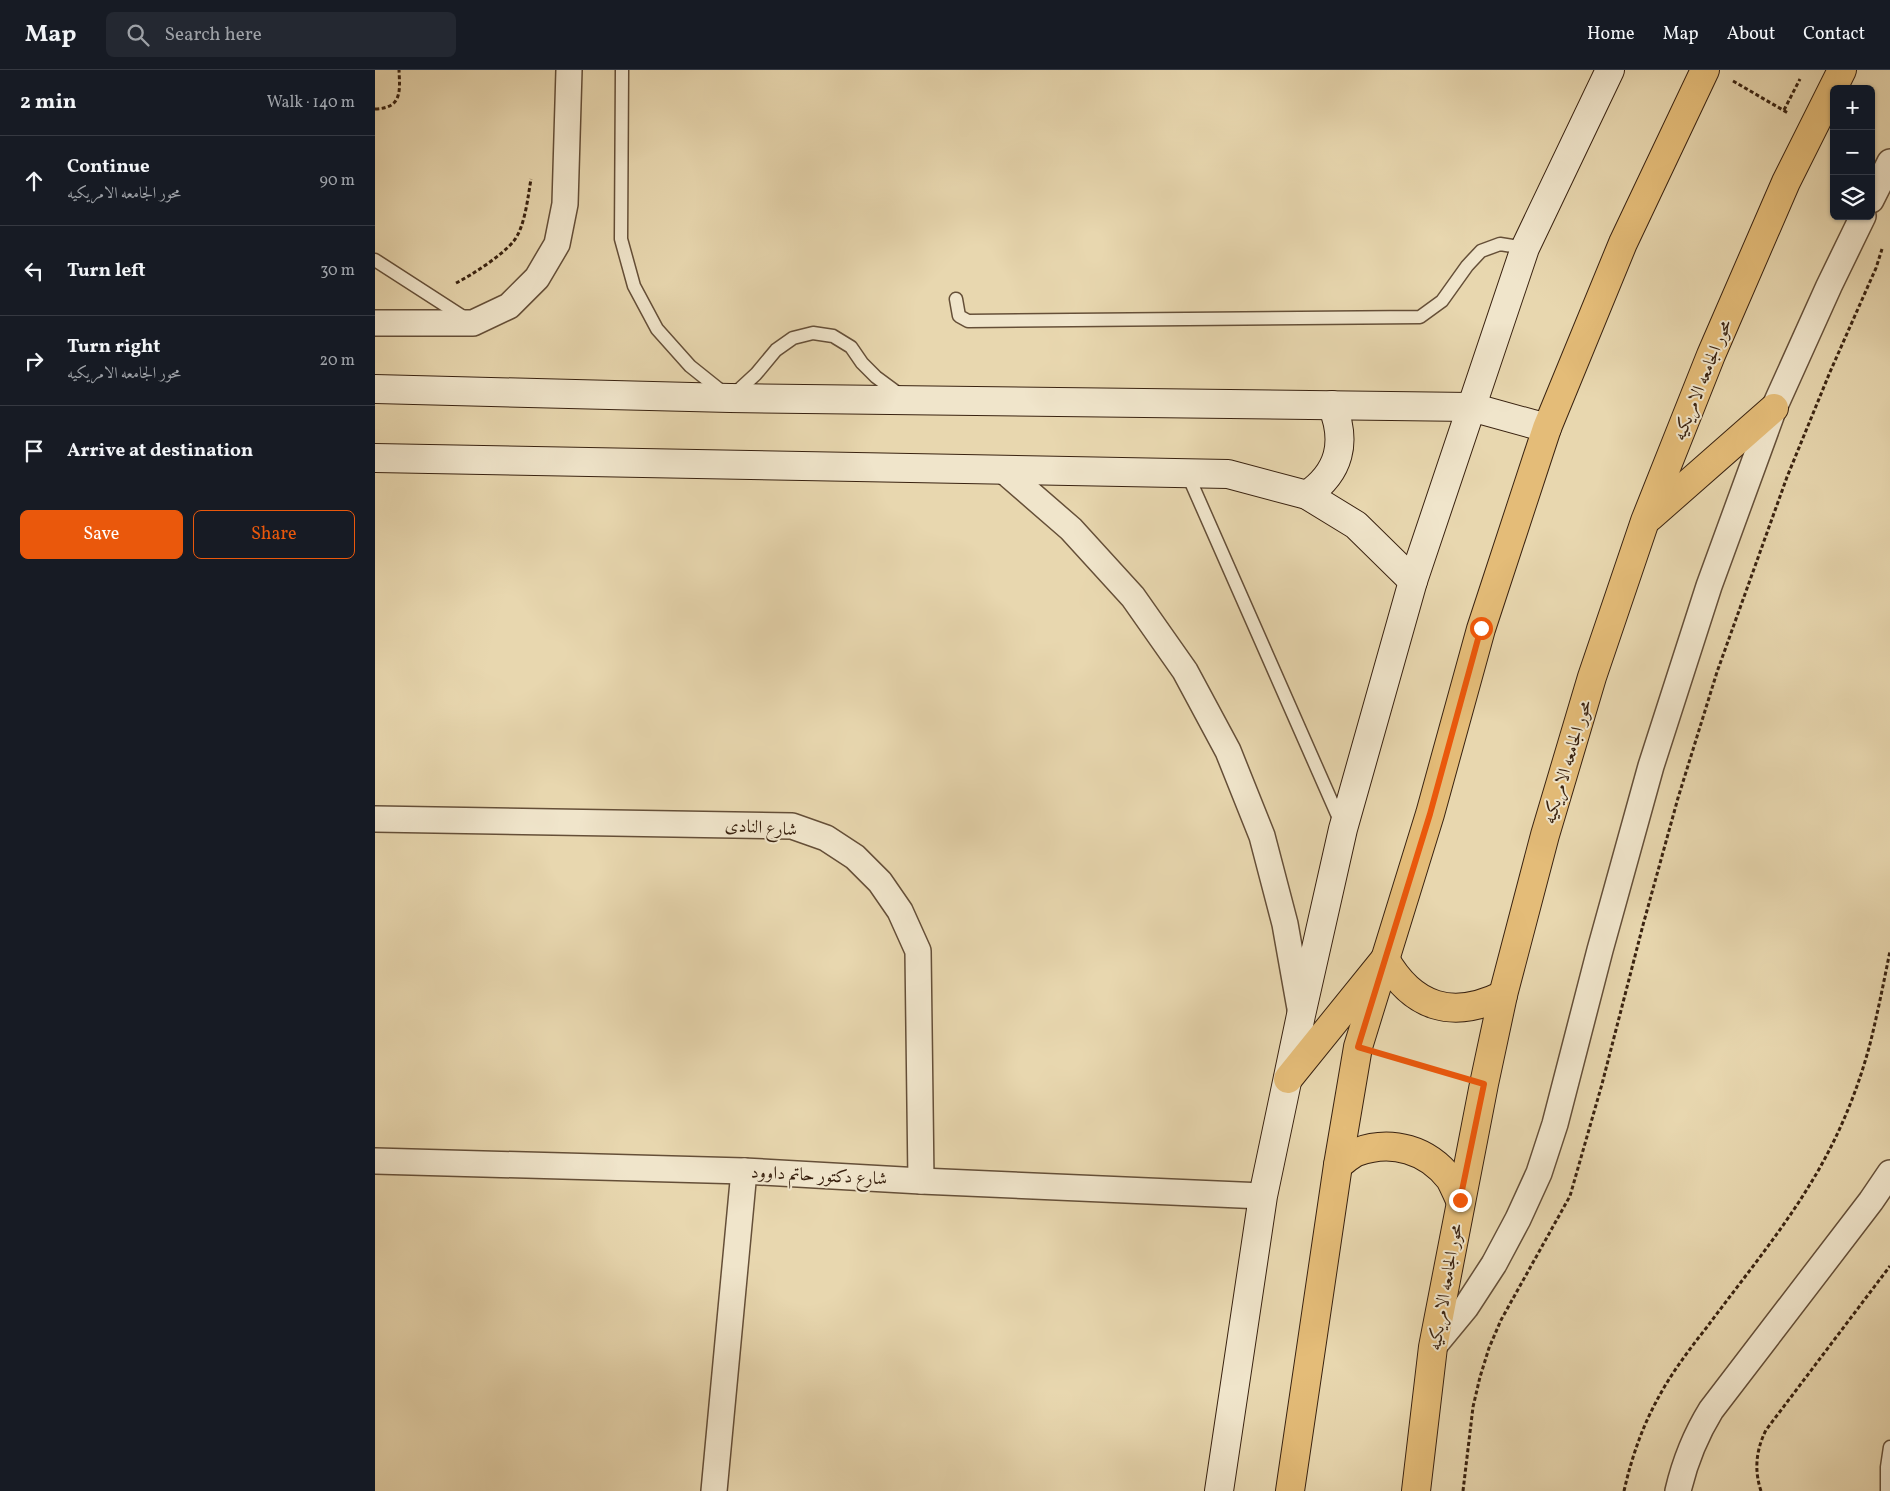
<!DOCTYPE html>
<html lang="en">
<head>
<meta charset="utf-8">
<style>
  body { margin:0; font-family:Vollkorn,Amiri,serif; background:#242831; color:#f1f3f6 }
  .controls { position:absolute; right:15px; top:15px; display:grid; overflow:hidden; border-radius:8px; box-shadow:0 1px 4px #0004 }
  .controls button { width:45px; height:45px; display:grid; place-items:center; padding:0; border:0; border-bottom:1px solid #363941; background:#171b24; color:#f1f3f6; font:25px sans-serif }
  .stop { position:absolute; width:15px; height:15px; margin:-11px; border:4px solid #ea580c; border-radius:50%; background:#fff }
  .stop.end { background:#ea580c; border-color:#fff; box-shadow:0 1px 5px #0008 }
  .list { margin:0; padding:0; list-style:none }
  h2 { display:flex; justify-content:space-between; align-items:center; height:65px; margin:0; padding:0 20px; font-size:21px }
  h2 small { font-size:16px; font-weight:400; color:#9ea1a6 }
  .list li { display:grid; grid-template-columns:32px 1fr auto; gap:15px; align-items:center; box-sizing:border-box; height:90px; padding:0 20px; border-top:1px solid #363941 }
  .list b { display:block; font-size:19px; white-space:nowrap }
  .list p { margin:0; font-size:16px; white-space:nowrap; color:#9ea1a6 }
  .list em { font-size:16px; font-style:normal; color:#9ea1a6 }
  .actions { display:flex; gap:10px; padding:15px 20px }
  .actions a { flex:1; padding:11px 0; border:1px solid #ea580c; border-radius:8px; text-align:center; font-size:18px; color:#ea580c }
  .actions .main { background:#ea580c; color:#fff }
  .icon { flex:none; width:28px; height:28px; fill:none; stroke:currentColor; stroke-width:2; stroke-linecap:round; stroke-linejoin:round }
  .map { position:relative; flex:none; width:1515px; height:1421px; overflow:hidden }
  header { display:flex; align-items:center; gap:30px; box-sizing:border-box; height:70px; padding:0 25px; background:#171b24; border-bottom:1px solid #363941 }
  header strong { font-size:24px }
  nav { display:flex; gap:28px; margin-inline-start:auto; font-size:18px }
  .search { width:350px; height:45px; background:#242831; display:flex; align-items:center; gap:12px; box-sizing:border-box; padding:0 18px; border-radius:8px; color:#9ea1a6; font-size:19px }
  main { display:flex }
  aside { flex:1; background:#171b24 }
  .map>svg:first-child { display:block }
</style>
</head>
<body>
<header>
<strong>Map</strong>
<div class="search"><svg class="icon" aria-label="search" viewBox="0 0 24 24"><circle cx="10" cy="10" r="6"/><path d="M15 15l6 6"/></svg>Search here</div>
<nav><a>Home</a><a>Map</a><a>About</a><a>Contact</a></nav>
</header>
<main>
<aside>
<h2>2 min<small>Walk · 140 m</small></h2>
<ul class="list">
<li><svg class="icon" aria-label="ahead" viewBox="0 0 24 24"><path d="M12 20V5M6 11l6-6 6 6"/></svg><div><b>Continue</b><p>محور الجامعه الامريكيه</p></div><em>90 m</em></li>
<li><svg class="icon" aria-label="left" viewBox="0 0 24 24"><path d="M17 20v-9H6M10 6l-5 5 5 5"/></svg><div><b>Turn left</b></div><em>30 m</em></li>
<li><svg class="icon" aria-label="right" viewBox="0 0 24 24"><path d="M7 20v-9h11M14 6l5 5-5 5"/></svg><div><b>Turn right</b><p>محور الجامعه الامريكيه</p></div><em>20 m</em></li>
<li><svg class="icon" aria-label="arrive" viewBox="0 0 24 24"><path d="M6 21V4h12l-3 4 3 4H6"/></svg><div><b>Arrive at destination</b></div></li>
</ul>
<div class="actions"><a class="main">Save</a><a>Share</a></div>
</aside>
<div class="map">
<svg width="1515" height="1421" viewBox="0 0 1515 1421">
  <rect width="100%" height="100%" fill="#e8d7af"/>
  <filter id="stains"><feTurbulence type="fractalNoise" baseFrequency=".004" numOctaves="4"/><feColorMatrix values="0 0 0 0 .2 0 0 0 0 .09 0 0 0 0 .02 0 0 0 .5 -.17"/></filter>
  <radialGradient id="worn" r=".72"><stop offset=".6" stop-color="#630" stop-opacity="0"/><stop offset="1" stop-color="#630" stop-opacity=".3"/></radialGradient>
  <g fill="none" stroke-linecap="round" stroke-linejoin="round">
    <g stroke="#654f38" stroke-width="15">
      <g id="lane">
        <path d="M247,0l-1,169 13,47 23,43 33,37 40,32 26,-24 20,-24 17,-12 20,-5 20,3 18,11 11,16 14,14 23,17"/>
        <path d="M0,190l93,60"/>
        <path d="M581,229l3,17 9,5 452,-4 22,-16 25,-35 14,-15 19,-7 25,4"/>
        <path d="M812,403l154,350"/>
        <path d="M1512,1421v-24l3,-20"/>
      </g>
    </g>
    <g stroke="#654f38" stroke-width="28">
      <g id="street">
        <path d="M1496,130l19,-38"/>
        <path d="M0,253h98l36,-17 28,-28 20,-34 8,-40 4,-134"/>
        <path d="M628,400l68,59 62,68 52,74 43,80 34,85 23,88 16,90"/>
        <path d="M0,749l417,7 34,12 29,19 25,25 20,29 18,40 3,230"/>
        <path d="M0,1091l369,10 177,10 342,15"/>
        <path d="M1058,1277l33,-40 28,-43 24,-45 21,-46 16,-49 45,-174 51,-184 58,-180 65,-178 55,-122 34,-70"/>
        <path d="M339,1421l30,-320"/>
        <path d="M1303,1421c7,-30 17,-55 33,-81l160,-209 19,-28"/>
      </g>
    </g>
    <g stroke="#392210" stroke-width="30">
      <g id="secondary">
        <path d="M0,319l355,9 741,9 76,21"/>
        <path d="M0,388l853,16 79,21 49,30 57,56"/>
        <path d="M932,425c33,-23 40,-53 25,-90"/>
        <path d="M844,1421l44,-295 38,-181 42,-186 70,-248 112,-333 85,-178"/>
      </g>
    </g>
    <g stroke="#392210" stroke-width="30">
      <g id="primary">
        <path d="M1275,447l124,-109"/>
        <path d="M913,1009l97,-120c28,49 68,61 118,36"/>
        <path d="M963,1095c6,-4 12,-10 19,-13 35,-13 71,-2 93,27 4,7 7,15 10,21"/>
        <path d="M915,1421l48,-326 20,-118 72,-233 51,-185 66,-201 76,-185 82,-173"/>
        <path d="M1041,1421l17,-144 51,-263 19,-89 42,-160 47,-158 53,-156 66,-166 75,-173 56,-112"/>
      </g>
    </g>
    <g stroke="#392210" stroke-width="3" stroke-dasharray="4 2.5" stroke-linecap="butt">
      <path d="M1358,11l55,32"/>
      <path d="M0,39c27,-1 25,-17 24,-39"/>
      <path d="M1409,40l16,-31"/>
      <path d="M81,213c16,-8 45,-27 57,-41 12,-14 15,-46 18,-63"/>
      <path d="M1012,986l69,20"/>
      <path d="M1088,1421l10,-84 7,-30 9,-29 12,-28 69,-124 32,-112 41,-159 35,-127 39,-126 70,-195 43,-105 46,-104 6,-19"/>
      <path d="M1249,1421c7,-31 17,-61 32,-89 14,-27 32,-51 51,-75 34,-46 72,-92 102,-141 28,-45 49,-95 62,-146 7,-29 13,-59 19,-89"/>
      <path d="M1386,1421c-7,-21 -5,-41 5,-61l124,-164"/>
    </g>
    <use href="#lane" stroke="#f0e5cb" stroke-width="12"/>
    <use href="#street" stroke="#f0e5cb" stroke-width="25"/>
    <use href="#secondary" stroke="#f0e5cb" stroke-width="28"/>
    <use href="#primary" stroke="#e4bc78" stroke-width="28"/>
  </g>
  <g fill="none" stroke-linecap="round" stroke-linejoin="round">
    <path stroke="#ea580c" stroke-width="6" d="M1085,1130l24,-116 -126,-37 72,-233 51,-186"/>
  </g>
  <g text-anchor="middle" stroke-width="4" stroke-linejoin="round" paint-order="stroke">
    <g font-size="18" fill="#392210" stroke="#f0e5cb">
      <text transform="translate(1327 310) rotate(-68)" y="6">محور الجامعه الامريكيه</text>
      <text transform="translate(1192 692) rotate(-73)" y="6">محور الجامعه الامريكيه</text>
      <text transform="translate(386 757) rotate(4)" y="6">شارع النادى</text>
      <text transform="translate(444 1105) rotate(3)" y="6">شارع دكتور حاتم داوود</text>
      <text transform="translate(1070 1217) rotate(-80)" y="6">محور الجامعه الامريكيه</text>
    </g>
  </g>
  <rect width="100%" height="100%" filter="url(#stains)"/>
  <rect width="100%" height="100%" fill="url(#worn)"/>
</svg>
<div class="controls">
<button>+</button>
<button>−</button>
<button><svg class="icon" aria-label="layers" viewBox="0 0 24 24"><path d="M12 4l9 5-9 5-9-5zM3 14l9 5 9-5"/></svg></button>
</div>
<div class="stop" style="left:1106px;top:558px"></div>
<div class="stop end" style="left:1085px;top:1130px"></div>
</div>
</main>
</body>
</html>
